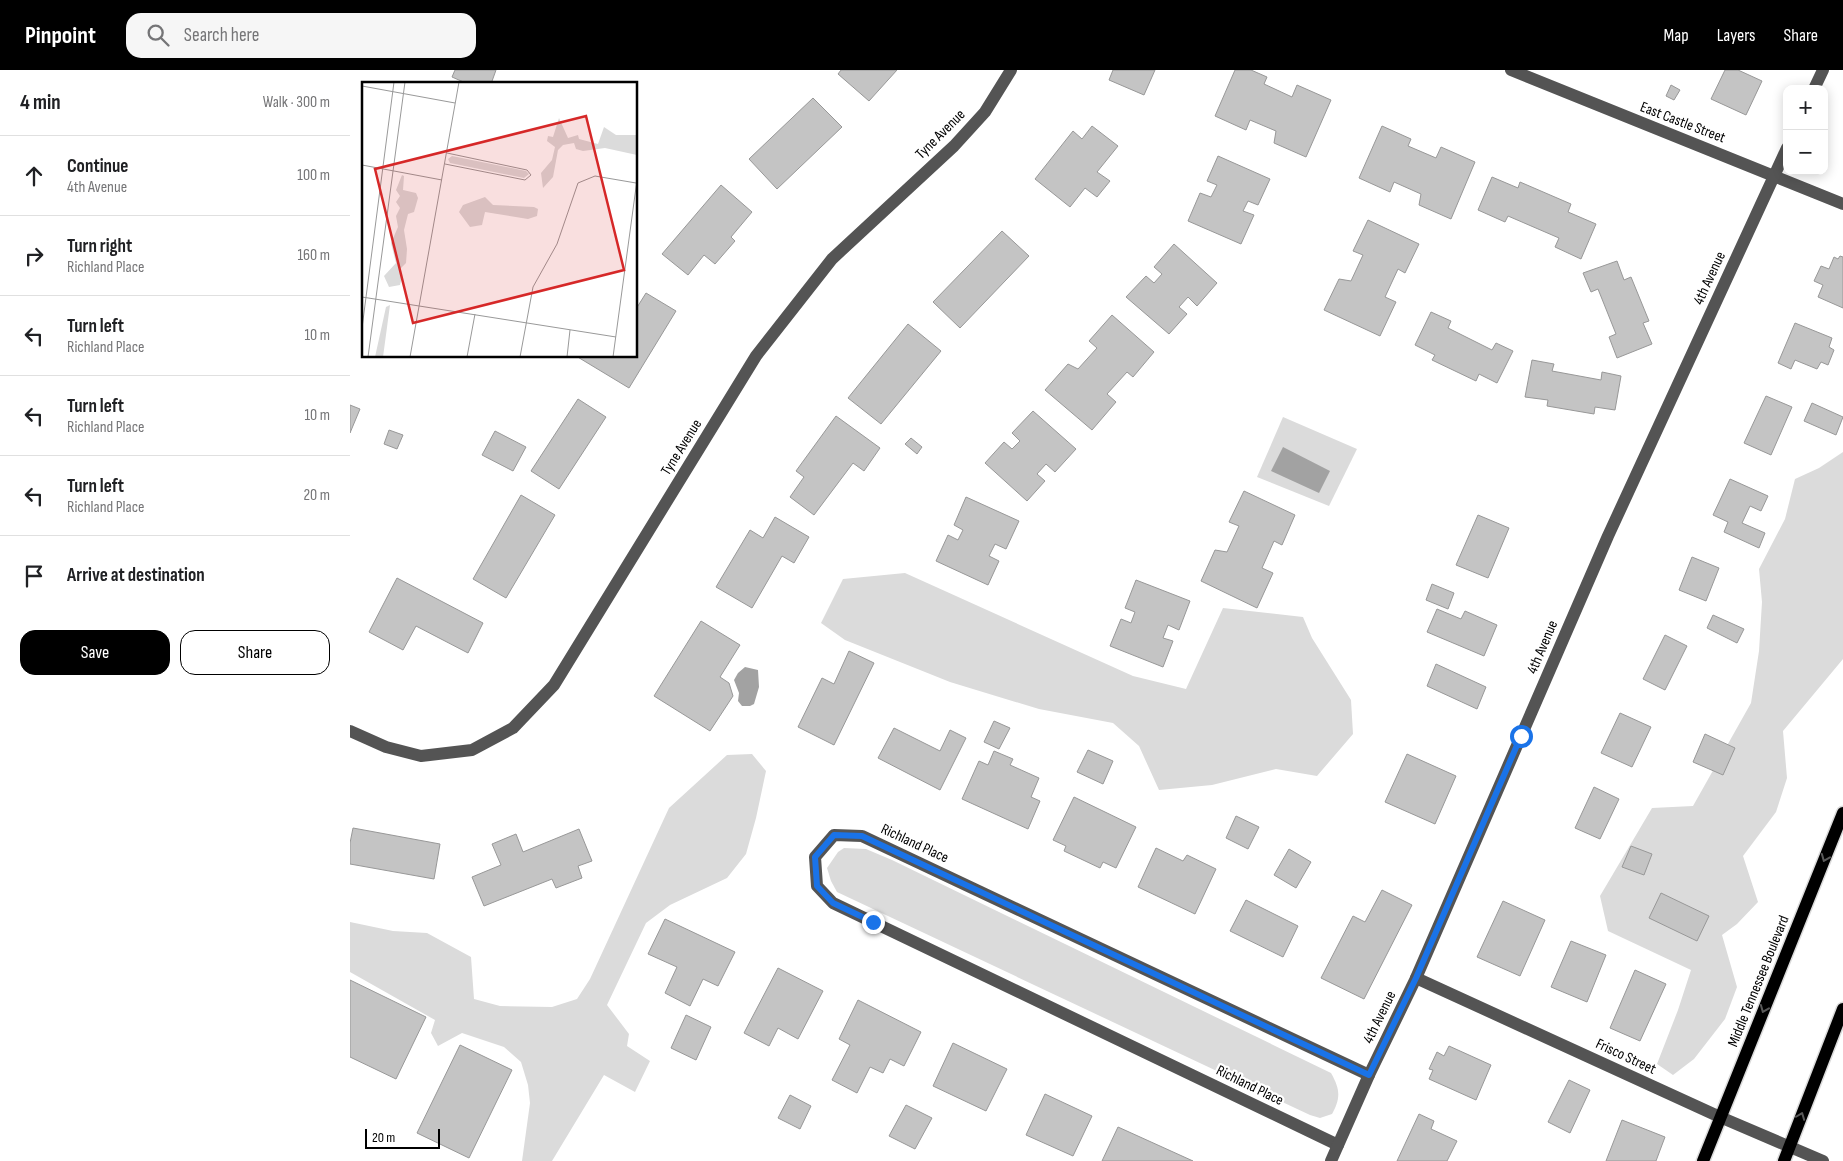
<!DOCTYPE html>
<html lang="en">
<head>
<meta charset="utf-8">
<style>
  body { margin:0; font-family:"Sofia Sans Condensed",sans-serif; background:#f6f6f6; color:#202124 }
  .controls { position:absolute; right:15px; top:15px; display:grid; overflow:hidden; border-radius:10px; box-shadow:0 2px 12px #0003 }
  .controls button { width:45px; height:45px; display:grid; place-items:center; padding:0; border:0; border-bottom:1px solid #e0e0e0; background:#fff; color:#202124; font:25px sans-serif }
  .scale { position:absolute; left:15px; bottom:12px; width:75px; box-sizing:border-box; padding-left:5px; border:2px solid #000; border-top:0; font-size:14px; line-height:18px; white-space:nowrap; color:#000; -webkit-text-stroke:4px #fff; paint-order:stroke }
  .stop { position:absolute; width:15px; height:15px; margin:-11px; border:4px solid #1a73e8; border-radius:50%; background:#fff }
  .stop.end { background:#1a73e8; border-color:#fff; box-shadow:0 1px 5px #0008 }
  .list { margin:0; padding:0; list-style:none }
  h2 { display:flex; justify-content:space-between; align-items:center; height:65px; margin:0; padding:0 20px; font-size:21px }
  h2 small { font-size:16px; font-weight:400; color:#757577 }
  .list li { display:grid; grid-template-columns:32px 1fr auto; gap:15px; align-items:center; box-sizing:border-box; height:80px; padding:0 20px; border-top:1px solid #e0e0e0 }
  .list b { display:block; font-size:19px; white-space:nowrap }
  .list p { margin:0; font-size:16px; white-space:nowrap; color:#757577 }
  .list em { font-size:16px; font-style:normal; color:#757577 }
  .actions { display:flex; gap:10px; padding:15px 20px }
  .actions a { flex:1; padding:11px 0; border:1px solid #000; border-radius:15px; text-align:center; font-size:18px; color:#000 }
  .actions .main { background:#000; color:#fff }
  .icon { flex:none; width:28px; height:28px; fill:none; stroke:currentColor; stroke-width:2; stroke-linecap:round; stroke-linejoin:round }
  .map { position:relative; flex:none; width:1493px; height:1091px; overflow:hidden }
  header { display:flex; align-items:center; gap:30px; box-sizing:border-box; height:70px; padding:0 25px; background:#000; color:#fff }
  header strong { font-size:24px }
  nav { display:flex; gap:28px; margin-inline-start:auto; font-size:18px }
  .search { width:350px; height:45px; background:#f6f6f6; display:flex; align-items:center; gap:12px; box-sizing:border-box; padding:0 18px; border-radius:15px; color:#757577; font-size:19px }
  main { display:flex }
  aside { flex:1; background:#fff }
  .map>svg:first-child { display:block }
</style>
</head>
<body>
<header>
<strong>Pinpoint</strong>
<div class="search"><svg class="icon" aria-label="search" viewBox="0 0 24 24"><circle cx="10" cy="10" r="6"/><path d="M15 15l6 6"/></svg>Search here</div>
<nav><a>Map</a><a>Layers</a><a>Share</a></nav>
</header>
<main>
<aside>
<h2>4 min<small>Walk · 300 m</small></h2>
<ul class="list">
<li><svg class="icon" aria-label="ahead" viewBox="0 0 24 24"><path d="M12 20V5M6 11l6-6 6 6"/></svg><div><b>Continue</b><p>4th Avenue</p></div><em>100 m</em></li>
<li><svg class="icon" aria-label="right" viewBox="0 0 24 24"><path d="M7 20v-9h11M14 6l5 5-5 5"/></svg><div><b>Turn right</b><p>Richland Place</p></div><em>160 m</em></li>
<li><svg class="icon" aria-label="left" viewBox="0 0 24 24"><path d="M17 20v-9H6M10 6l-5 5 5 5"/></svg><div><b>Turn left</b><p>Richland Place</p></div><em>10 m</em></li>
<li><svg class="icon" aria-label="left" viewBox="0 0 24 24"><path d="M17 20v-9H6M10 6l-5 5 5 5"/></svg><div><b>Turn left</b><p>Richland Place</p></div><em>10 m</em></li>
<li><svg class="icon" aria-label="left" viewBox="0 0 24 24"><path d="M17 20v-9H6M10 6l-5 5 5 5"/></svg><div><b>Turn left</b><p>Richland Place</p></div><em>20 m</em></li>
<li><svg class="icon" aria-label="arrive" viewBox="0 0 24 24"><path d="M6 21V4h12l-3 4 3 4H6"/></svg><div><b>Arrive at destination</b></div></li>
</ul>
<div class="actions"><a class="main">Save</a><a>Share</a></div>
</aside>
<div class="map">
<svg width="1493" height="1091" viewBox="0 0 1493 1091">
  <rect width="100%" height="100%" fill="#fff"/>
  <g fill="#dbdbdb">
    <path d="M933,347l74,32 -28,57 -72,-29z"/>
    <path d="M1493,382v207l-60,72 4,47 -11,34 -33,44 15,46 -21,22 -15,11 15,52 -12,32 -31,40 -21,16 -16,-11 21,-54 13,-40 -83,-39 -8,-35 52,-88 41,-2 58,-103 8,-52 3,-49 -3,-33 26,-50 10,-40 24,-11z"/>
    <path d="M555,503l228,103 53,13 37,-81 80,9 9,21 39,62 2,34 -36,42 -41,-7 -64,16 -53,5 -20,-44 -26,-23 -74,-14 -89,-27 -105,-42 -24,-17 22,-44z"/>
    <path d="M402,684l14,17 -10,47 -10,36 -19,24 -57,27 -24,18 -39,82 22,29 -2,12 23,15 -15,31 -31,-17 -52,86h-30l8,-58 -2,-18 -7,-23 -17,-15 -42,-14 -24,13 -7,-13 4,-13 -85,-48v-50l43,9 34,2 44,24 3,42 26,7 52,1 25,-8 13,-20 79,-171 58,-53z"/>
    <path d="M494,778l22,1 26,11 439,213c9,16 10,25 1,41l-12,4 -10,-3 -473,-223 -6,-11 -4,-13 11,-16z"/>
  </g>
  <g fill="#a2a2a2">
    <path d="M933,377l47,24 -11,22 -48,-22z"/>
    <path d="M395,597l13,3 1,17 -5,17 -4,2h-8l-4,-5 1,-8 -5,-13 4,-7z"/>
  </g>
  <g fill="#c4c4c4" stroke="#989898">
    <path d="M105,0h41l-5,14h-23l-16,-7z"/>
    <path d="M491,0h56l-28,31 -31,-27z"/>
    <path d="M763,0h42l-11,25 -35,-15z"/>
    <path d="M885,0h16l16,7 -3,7 28,13 5,-12 34,15 -25,57 -32,-14 2,-12 -26,-11 -4,10 -31,-14z"/>
    <path d="M1375,0h13l24,11 -16,34 -35,-16z"/>
    <path d="M1321,15l9,5 -6,10 -8,-4z"/>
    <path d="M463,28l29,29 -65,62 -28,-30z"/>
    <path d="M742,56l26,20 -21,26 13,9 -13,16 -12,-9 -15,19 -35,-28 38,-48 9,8z"/>
    <path d="M1032,56l29,13 -3,7 28,12 5,-11 34,15 -24,57 -32,-14 2,-11 -27,-12 -4,10 -31,-14z"/>
    <path d="M868,86l52,23 -12,26 -10,-4 -5,10 11,4 -13,29 -53,-23 12,-28 11,4 6,-12 -10,-4z"/>
    <path d="M1142,107l26,11 2,-6 51,22 -3,8 28,12 -15,35 -26,-12 4,-9 -51,-22 -3,6 -27,-12z"/>
    <path d="M371,115l31,27 -21,25 4,4 -20,23 -11,-9 -16,20 -26,-21z"/>
    <path d="M1018,150l51,24 -14,29 -7,-4 -13,28 11,5 -16,34 -56,-26 15,-31 12,2 12,-26 -10,-4z"/>
    <path d="M652,161l27,25 -69,72 -27,-26z"/>
    <path d="M824,174l43,39 -20,23 -9,-9 -9,10 8,7 -18,20 -43,-37 20,-21 8,7 8,-9 -8,-7z"/>
    <path d="M1490,186l3,1v51l-25,-11 5,-12 -9,-4 7,-15 8,3 5,-12 4,2z"/>
    <path d="M1267,191l7,19 7,-3 18,44 -6,2 9,21 -35,14 -8,-21 7,-3 -18,-45 -7,3 -8,-19z"/>
    <path d="M296,223l30,18 -47,77 -53,-32h60v-47z"/>
    <path d="M1081,242l20,9 -3,7 44,22 4,-7 17,8 -16,32 -18,-9 -3,7 -44,-21 3,-5 -20,-10z"/>
    <path d="M762,245l42,37 -21,25 -6,-5 -20,22 9,8 -24,28 -47,-40 23,-26 10,5 19,-21 -8,-7z"/>
    <path d="M1445,253l37,15 -3,9 5,3 -6,15 -7,-3 -4,7 -22,-9 -4,9 -13,-6z"/>
    <path d="M558,254l33,27 -60,73 -33,-26z"/>
    <path d="M1182,290l22,4 -2,7 49,9 1,-8 19,4 -6,34 -20,-3 -1,7 -47,-8 1,-6 -23,-3z"/>
    <path d="M1416,326l26,11 -21,48 -27,-12z"/>
    <path d="M228,329l28,18 -47,72 -28,-18z"/>
    <path d="M1462,333l31,14 -7,18 -32,-14z"/>
    <path d="M0,335l10,4 -10,24z"/>
    <path d="M683,341l43,38 -21,23 -9,-8 -9,10 8,7 -18,20 -42,-38 19,-21 8,7 8,-8 -8,-8z"/>
    <path d="M486,346l44,32 -16,23 -11,-8 -39,52 -24,-18 14,-20 -8,-6z"/>
    <path d="M39,360l14,5 -6,14 -13,-5z"/>
    <path d="M145,361l31,16 -13,24 -31,-16z"/>
    <path d="M561,368l11,9 -5,7 -12,-10z"/>
    <path d="M1380,409l38,17 -7,15 -11,-5 -8,17 23,10 -6,15 -35,-16 4,-10 -15,-7z"/>
    <path d="M894,421l51,24 -13,30 -8,-4 -12,27 11,5 -16,35 -56,-27 14,-31 12,2 12,-26 -10,-4z"/>
    <path d="M171,425l34,20 -49,83 -33,-19z"/>
    <path d="M616,427l53,24 -13,28 -11,-5 -6,12 10,5 -11,24 -52,-24 12,-26 10,5 5,-10 -9,-5z"/>
    <path d="M1128,445l31,13 -21,50 -32,-13z"/>
    <path d="M425,447l34,20 -15,26 -12,-7 -30,52 -36,-21 34,-57 13,8z"/>
    <path d="M1342,487l27,11 -13,33 -27,-11z"/>
    <path d="M47,508l86,45 -15,30 -52,-27 -13,24 -34,-18z"/>
    <path d="M786,510l54,21 -11,29 -11,-5 -5,13 10,3 -10,26 -53,-21 11,-27 10,4 4,-11 -10,-4z"/>
    <path d="M1082,514l22,9 -6,16 -22,-9z"/>
    <path d="M1087,539l24,10 4,-8 32,14 -13,31 -57,-24z"/>
    <path d="M1363,545l31,14 -7,14 -30,-15z"/>
    <path d="M351,551l39,24 -20,32 9,6 4,13 -23,35 -56,-35z"/>
    <path d="M1315,565l22,11 -22,44 -22,-11z"/>
    <path d="M499,581l25,12 -40,82 -36,-18 24,-49 12,6z"/>
    <path d="M1086,594l50,23 -9,22 -50,-23z"/>
    <path d="M1270,643l31,14 -19,40 -31,-14z"/>
    <path d="M644,651l16,7 -11,21 -15,-7z"/>
    <path d="M544,658l46,23 10,-21 16,8 -26,52 -62,-32z"/>
    <path d="M1355,664l30,14 -12,27 -30,-13z"/>
    <path d="M738,680l25,11 -10,23 -26,-12z"/>
    <path d="M644,681l19,8 -3,6 29,13 -8,19 9,4 -12,28 -66,-30 17,-38 9,4z"/>
    <path d="M1057,684l49,22 -21,48 -50,-22z"/>
    <path d="M1244,717l25,12 -19,40 -25,-11z"/>
    <path d="M724,727l62,30 -20,41 -13,-6 -3,6 -36,-17 2,-5 -13,-6z"/>
    <path d="M886,746l23,11 -11,22 -22,-11z"/>
    <path d="M3,758l87,16 -6,35 -84,-15v-21z"/>
    <path d="M229,759l13,32 -14,5 4,12 -26,10 -4,-9 -68,27 -12,-29 29,-12 -9,-21 24,-10 7,18z"/>
    <path d="M1281,776l21,8 -8,21 -22,-8z"/>
    <path d="M806,778l27,13 4,-6 29,14 -21,45 -57,-27z"/>
    <path d="M939,779l22,13 -15,26 -22,-13z"/>
    <path d="M1032,820l30,15 -48,94 -43,-21 32,-62 12,6z"/>
    <path d="M1311,823l48,23 -12,25 -48,-23z"/>
    <path d="M896,830l52,26 -15,31 -53,-26z"/>
    <path d="M1153,831l42,19 -25,56 -43,-19z"/>
    <path d="M315,849l70,33 -17,34 -15,-7 -13,27 -25,-13 12,-26 -29,-13z"/>
    <path d="M1221,871l35,14 -19,47 -36,-15z"/>
    <path d="M428,898l45,23 -25,48 -20,-11 -9,18 -25,-13z"/>
    <path d="M1285,900l31,14 -26,57 -30,-13z"/>
    <path d="M0,910l76,37 -30,62 -46,-22z"/>
    <path d="M508,930l63,32 -17,34 -14,-7 -7,14 -13,-6 -13,26 -25,-13 18,-35 -11,-6z"/>
    <path d="M336,945l25,12 -15,33 -25,-12z"/>
    <path d="M603,973l54,26 -21,42 -53,-25z"/>
    <path d="M110,975l52,25 -43,88 -52,-25z"/>
    <path d="M1099,976l42,19 -15,35 -47,-21 4,-9 -4,-1 8,-17 7,4z"/>
    <path d="M1219,1010l21,10 -20,43 -22,-11z"/>
    <path d="M695,1024l47,22 -19,40 -47,-21z"/>
    <path d="M440,1025l21,11 -11,23 -22,-11z"/>
    <path d="M556,1035l26,13 -17,31 -26,-13z"/>
    <path d="M1069,1044l15,7 -3,8 26,12 -10,20h-50z"/>
    <path d="M1272,1050l43,17 -9,24h-50z"/>
    <path d="M768,1057l75,34h-91z"/>
  </g>
  <g fill="none" stroke-linecap="round" stroke-linejoin="round">
    <g stroke="#dbdbdb" stroke-width="15">
      <g id="major">
        <path d="M1353,1091l140,-348"/>
        <path d="M1434,1091l59,-152"/>
      </g>
    </g>
    <g stroke="#545454" stroke-width="12">
      <path d="M1161,0l332,134"/>
      <path d="M1464,19l9,-19"/>
      <path d="M0,661l36,16 35,9 51,-6 41,-22 41,-43 202,-329 76,-97 122,-113 31,-34 26,-42"/>
      <path d="M1066,908l304,139 103,44"/>
      <path d="M988,1075l-505,-242 -16,-17 -2,-29 19,-22 28,1 507,239"/>
      <path d="M981,1091l38,-86 47,-97 192,-442 179,-388"/>
    </g>
    <use href="#major" stroke="#000" stroke-width="12"/>
  </g>
  <defs><path id="oneway-chevron" d="M-2-3.5L2.5 0L-2 3.5" fill="none" stroke-width="1.6" stroke-linecap="round" stroke-linejoin="round" transform="scale(1.25)"/></defs>
  <g stroke="#595959">
    <use href="#oneway-chevron" transform="translate(1475 788) rotate(112)"/>
    <use href="#oneway-chevron" transform="translate(1414 939) rotate(112)"/>
    <use href="#oneway-chevron" transform="translate(1451 1046) rotate(-69)"/>
  </g>
  <g fill="none" stroke-linecap="round" stroke-linejoin="round">
    <path stroke="#1a73e8" stroke-width="6" d="M523,852l-40,-19 -16,-17 -2,-29 19,-22 28,1 507,239 47,-97 105,-242"/>
  </g>
  <g text-anchor="middle" stroke-width="4.5" stroke-linejoin="round" paint-order="stroke">
    <g font-size="15" fill="#000" stroke="#fff">
      <text transform="translate(1333 52) rotate(21)" y="5">East Castle Street</text>
      <text transform="translate(590 64) rotate(-45)" y="5">Tyne Avenue</text>
      <text transform="translate(1359 208) rotate(-65)" y="5">4th Avenue</text>
      <text transform="translate(331 377) rotate(-58)" y="5">Tyne Avenue</text>
      <text transform="translate(1192 577) rotate(-67)" y="5">4th Avenue</text>
      <text transform="translate(565 773) rotate(25)" y="5">Richland Place</text>
      <text transform="translate(1408 911) rotate(-68)" y="5">Middle Tennessee Boulevard</text>
      <text transform="translate(1029 947) rotate(-64)" y="5">4th Avenue</text>
      <text transform="translate(1276 986) rotate(25)" y="5">Frisco Street</text>
      <text transform="translate(900 1015) rotate(26)" y="5">Richland Place</text>
    </g>
  </g>
  <g transform="translate(12 12)">
    <rect width="275" height="275" fill="#fff"/>
    <path d="M197,36l9,20 10,-3 1,4 19,5 6,-17 12,8h20l1,20 -32,-7 -22,3 -7,-2 -2,-6 -11,2 -5,5 -5,27 -10,11 -2,-15 11,-13 3,-13 -8,-6 1,-5 5,1zM90,74l74,15 3,3 -5,4 -74,-15 -2,-4zM40,93l2,1 -1,14 13,3 2,5 -4,14 -6,2 -4,16 3,19 -1,14 -7,7 3,7 -2,8 -11,2 -5,-11 12,-13 -5,-20 7,-16 -2,-11 4,-8 -4,-6 4,-6 -4,-6zM123,115l8,8 41,2 4,2 -1,7 -9,3 -43,-7 -3,13 -12,2 -11,-15 4,-7zM28,223l-7,52h-8l11,-50z" fill="#dbdbdb"/>
    <path fill="none" stroke="#999" stroke-width="1" d="M0,4l93,17M83,82l80,16 6,-5 -4,-5 -80,-17M0,83l80,15M0,215l254,40M0,246l32,-246M6,275l37,-275M48,275l49,-275M105,275l8,-43M158,275l13,-70 24,-43 21,-61 17,-7 41,7M205,275l3,-27M251,275l24,-177"/>
    <path fill="#d62828" fill-opacity="0.15" stroke="#d62828" stroke-width="2.5" d="M224,34l38,154 -211,53 -38,-154z"/>
    <rect width="275" height="275" fill="none" stroke="#000" stroke-width="2.5"/>
  </g>
</svg>
<div class="controls">
<button>+</button>
<button>−</button>
</div>
<div class="scale">20 m</div>
<div class="stop" style="left:1171px;top:666px"></div>
<div class="stop end" style="left:523px;top:852px"></div>
</div>
</main>
</body>
</html>
